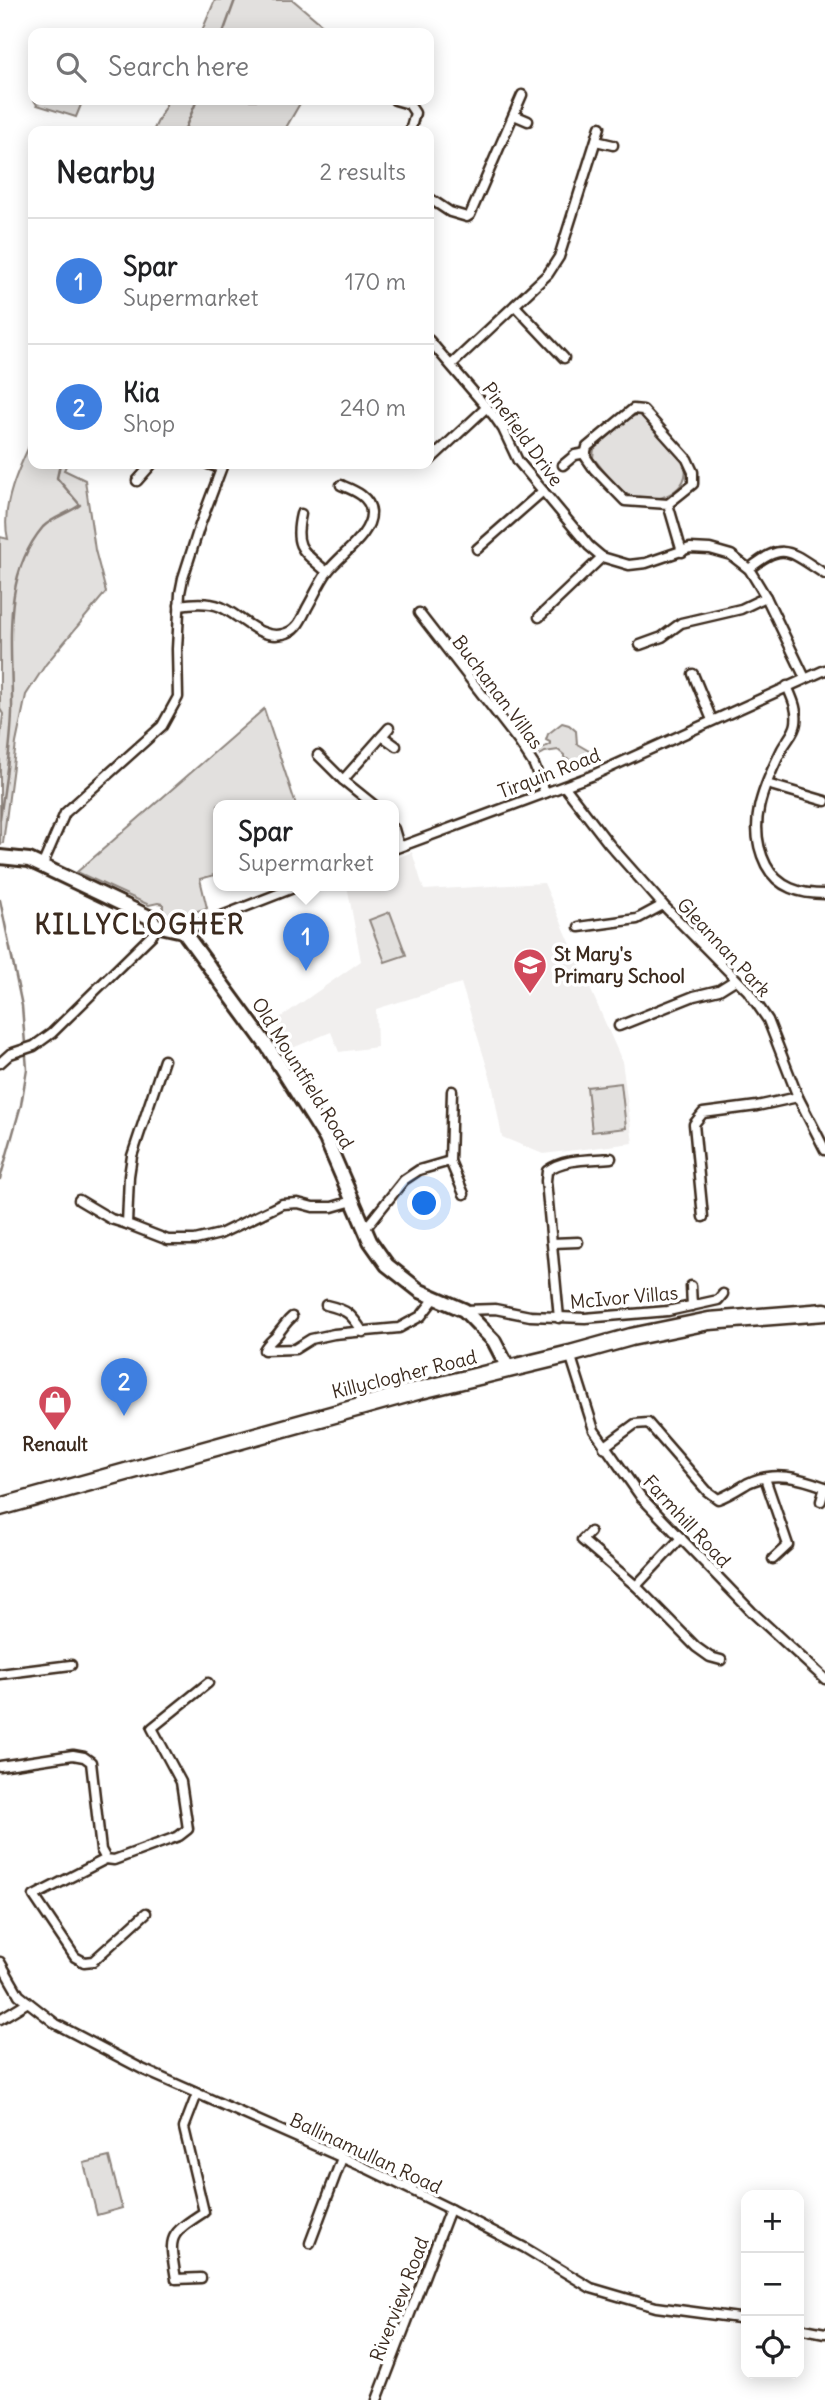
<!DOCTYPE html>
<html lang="en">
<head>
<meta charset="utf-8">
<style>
  body { margin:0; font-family:Delius,sans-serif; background:#f6f6f6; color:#202124 }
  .controls { position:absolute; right:21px; bottom:21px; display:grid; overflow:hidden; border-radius:14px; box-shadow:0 4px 18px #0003 }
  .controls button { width:63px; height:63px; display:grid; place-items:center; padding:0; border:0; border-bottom:2px solid #e0e0e0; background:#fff; color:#202124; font:35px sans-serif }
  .you { position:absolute; left:425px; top:1204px; width:24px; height:24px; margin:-18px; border:5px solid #fff; border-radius:50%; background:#1a73e8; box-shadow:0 0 0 10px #1a73e833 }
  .badge { display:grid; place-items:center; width:46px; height:46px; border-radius:50%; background:#d1495b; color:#fff; font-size:23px; font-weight:700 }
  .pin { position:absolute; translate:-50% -58px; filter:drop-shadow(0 2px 4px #0008) }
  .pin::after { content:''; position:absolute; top:37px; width:24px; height:21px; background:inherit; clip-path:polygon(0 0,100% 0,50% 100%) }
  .popup { position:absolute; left:213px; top:800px; width:186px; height:91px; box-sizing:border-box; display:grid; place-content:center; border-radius:14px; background:#fff; filter:drop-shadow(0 2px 5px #0005); font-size:23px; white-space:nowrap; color:#757577 }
  .popup b { font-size:26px; color:#202124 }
  .popup::after { content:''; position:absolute; left:50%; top:100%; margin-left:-14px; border:14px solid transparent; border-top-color:#fff }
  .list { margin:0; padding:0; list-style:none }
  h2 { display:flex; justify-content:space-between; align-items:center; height:91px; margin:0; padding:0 28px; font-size:30px }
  h2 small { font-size:23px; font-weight:400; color:#757577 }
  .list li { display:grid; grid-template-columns:46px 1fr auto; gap:21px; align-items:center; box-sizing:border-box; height:126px; padding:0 28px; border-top:2px solid #e0e0e0 }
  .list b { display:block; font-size:26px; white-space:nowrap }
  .list p { margin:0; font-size:23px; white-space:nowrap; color:#757577 }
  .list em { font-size:23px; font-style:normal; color:#757577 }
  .icon { flex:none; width:38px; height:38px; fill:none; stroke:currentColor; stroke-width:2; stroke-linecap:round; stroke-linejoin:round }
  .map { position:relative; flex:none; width:825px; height:2400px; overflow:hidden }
  .search { position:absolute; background:#fff; box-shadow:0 4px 18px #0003; left:28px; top:28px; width:406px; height:77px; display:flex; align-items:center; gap:18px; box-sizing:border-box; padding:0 24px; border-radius:14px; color:#757577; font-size:26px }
  .panel { position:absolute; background:#fff; box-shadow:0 4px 18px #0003; left:28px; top:126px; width:406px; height:343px; border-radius:14px }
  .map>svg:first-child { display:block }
</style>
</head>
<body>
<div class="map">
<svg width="825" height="2400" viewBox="0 0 825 2400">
  <rect width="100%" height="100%" fill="#fff"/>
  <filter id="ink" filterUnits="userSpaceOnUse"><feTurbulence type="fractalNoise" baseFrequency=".0143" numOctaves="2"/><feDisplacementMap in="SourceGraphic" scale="14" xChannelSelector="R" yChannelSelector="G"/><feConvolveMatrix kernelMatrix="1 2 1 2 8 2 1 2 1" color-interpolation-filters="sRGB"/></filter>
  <g filter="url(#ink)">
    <path fill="#f1efee" d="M412,852l12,38 120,-7 78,178 11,82 -90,11 -41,-17 -10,-54 -31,-100 -85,26 1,38 -38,5 -8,-20 -41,17 -16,-27 87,-61 -14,-76h47v-26z"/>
    <g fill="#e2e0de" stroke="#8e857e" stroke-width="2">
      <path d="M215,0h78l39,33h-131z"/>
      <path d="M34,100h49l-7,17 -39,-12z"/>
      <path d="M168,100h134l-18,31h-131z"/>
      <path d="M641,414l43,49c10,27 -29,43 -51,34 -17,-7 -28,-26 -40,-39l1,-9 37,-32z"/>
      <path d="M33,438v26h34l-3,6 21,10 10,70 11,42 -60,72 -20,31 -10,48 -13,100 -3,1v-104l3,-26 -3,-5v-172l8,2c-8,-32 11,-72 25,-101z"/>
      <path d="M264,709l32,96h-78v69l-18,5 7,29 -29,9 -15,-3v-10l-5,-1 -9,2 -72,-33z"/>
      <path d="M562,723l7,2 7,6 1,13 12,7 -1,8h-13l-3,2 -8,-3v-3l-6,-5 -13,2 -5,3 -3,-4 13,-7v-2l-4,-2 2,-6z"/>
      <path d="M390,912l16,43 -21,7 -16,-42z"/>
      <path d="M621,1083l5,45 -34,4 -5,-45z"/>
      <path d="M109,2157l13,51 -25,7 -13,-52z"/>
    </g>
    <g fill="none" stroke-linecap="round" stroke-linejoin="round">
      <g stroke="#887e77" stroke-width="2.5">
        <path d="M223,33l12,-33"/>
        <path d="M184,131l13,-31"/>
        <path d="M0,819c5,-35 11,-72 12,-107 1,-64 -12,-134 31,-185 9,-9 26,-14 37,-22l-23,-27 3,-14"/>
        <path d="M0,900l22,106 5,63 -6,36 -21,74"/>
      </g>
      <g stroke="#3b2a1e" stroke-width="13">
        <g id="street">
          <path d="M395,100l14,4 6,9 -5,18"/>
          <path d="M514,115l14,6"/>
          <path d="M596,141l17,4"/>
          <path d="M429,198l21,14 17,5 3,-2 52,-120"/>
          <path d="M515,306l49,52"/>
          <path d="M429,340l65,76 9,13 15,32 71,85 13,11 27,8 17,-2 44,-15 20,1 21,6 18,14 17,28 39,81"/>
          <path d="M451,365l97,-91 11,-17 41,-130"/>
          <path d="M429,461l58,-54"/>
          <path d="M208,464l13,4"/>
          <path d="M563,465l12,-10 11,-2"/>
          <path d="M137,481l15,-17"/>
          <path d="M668,504l-43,-3 -31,-32 -9,-13 2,-9 46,-38 10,1 44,49 6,13v12l-25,20 14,48"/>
          <path d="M301,514c-8,34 2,37 26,58"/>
          <path d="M477,549l66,-58"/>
          <path d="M749,569c35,-29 41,-17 76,5"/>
          <path d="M179,605c13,-2 30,-3 42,2 20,9 39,33 62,27 14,-3 18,-14 24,-26 7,-12 13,-26 21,-37 13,-17 44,-36 43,-59 -1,-16 -18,-22 -30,-27"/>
          <path d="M419,613l100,129 15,23 11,28"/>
          <path d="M539,617l63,-60"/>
          <path d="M640,645l22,-8 19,-14 60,-14 25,-12"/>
          <path d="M693,674l19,46"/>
          <path d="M787,686c5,12 11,23 9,37 -1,10 -11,19 -15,28 -18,37 -35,74 -15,114 12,23 34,29 59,29"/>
          <path d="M382,736l14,10"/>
          <path d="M318,755l25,25 31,25"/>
          <path d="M343,780l46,-52"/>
          <path d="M767,784l58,17"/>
          <path d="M565,787l44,57 54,61 85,86 20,29 30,77 27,53"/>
          <path d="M394,829l5,17"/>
          <path d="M394,849l197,-73 234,-106"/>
          <path d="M42,866l23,-53 97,-87 16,-29 -1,-48 3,-56 3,-15 17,-53 23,-61"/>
          <path d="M579,927l58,-8 26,-14"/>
          <path d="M183,931l118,-46"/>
          <path d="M619,1026l75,-30 25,-6 16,-10"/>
          <path d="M164,1060l-32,96 -3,20 -2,48 41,16h27l25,-6 62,-30 16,-1 15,4h19l21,-6"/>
          <path d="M0,1063l10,-9 24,-8 18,-13 101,-99 3,-9"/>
          <path d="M452,1091l-2,70 14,33"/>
          <path d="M79,1200l32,19 16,5"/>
          <path d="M703,1217l-9,-93 9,-11 54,-7 41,-9"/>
          <path d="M365,1229l39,-49 15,-10 31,-9"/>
          <path d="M552,1243l26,-1"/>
          <path d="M691,1286l1,20"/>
          <path d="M326,1305c22,5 25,9 37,27"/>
          <path d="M464,1310l31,-1 35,7 55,2 83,-7 50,-11 5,-6"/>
          <path d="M292,1317c-6,5 -7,8 -12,14 -5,8 -12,11 -16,19l31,-1 16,-10 23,-5 65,-6 22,-12 14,-18"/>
          <path d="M559,1318l-13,-137 1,-10c17,-13 42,-11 64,-13"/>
          <path d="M570,1354l24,76 47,67 111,115 73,67"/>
          <path d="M604,1447l31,-23 13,-1 59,68 11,8c11,-4 20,-10 30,-16 26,-13 52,-5 77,4"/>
          <path d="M765,1478l23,67 -15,14"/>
          <path d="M821,1501l4,-14"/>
          <path d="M590,1532l-8,8 54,46"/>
          <path d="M681,1538l-45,48 60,61 14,10 11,3"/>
          <path d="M0,1674l71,-9"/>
          <path d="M0,1766l73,-11 11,2 7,5 10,88 5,9 8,1 65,-24 9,-7 -7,-47 -29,-54 56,-45"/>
          <path d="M106,1859l-72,37 41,61 9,5 9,-1 53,-48"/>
          <path d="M0,1962l19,33 37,29 88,46 222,98 84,41 75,39 66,40 65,19 90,12"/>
          <path d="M0,2019l28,-17"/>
          <path d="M197,2094l-13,34 20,84c-37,24 -35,24 -28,67l25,-1"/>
          <path d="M310,2243l32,-85"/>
          <path d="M799,2328l26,5"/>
          <path d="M377,2400l73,-191"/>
        </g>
      </g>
      <g stroke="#3b2a1e" stroke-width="18">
        <path id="secondary" d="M0,857l29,3 13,6 107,51 7,8 27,6 85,116 58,92 44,102 17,24 33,26 44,19 30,31 15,29"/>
      </g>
      <g stroke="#3b2a1e" stroke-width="21">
        <path id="highway" d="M0,1507l421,-117 149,-36 61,-17 78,-16 116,-9"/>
      </g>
      <use href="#street" stroke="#fff" stroke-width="8"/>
      <use href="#secondary" stroke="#fff" stroke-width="12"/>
      <use href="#highway" stroke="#fff" stroke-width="16"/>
    </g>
  </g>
  <defs>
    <g id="school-pin" transform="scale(1.75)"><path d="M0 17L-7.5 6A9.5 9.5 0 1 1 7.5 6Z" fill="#d1495b" stroke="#fff"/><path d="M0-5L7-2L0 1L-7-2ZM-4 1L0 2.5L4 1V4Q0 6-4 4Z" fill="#fff"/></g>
    <g id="shop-pin" transform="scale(1.75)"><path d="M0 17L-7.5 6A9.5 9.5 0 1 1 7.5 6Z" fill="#d1495b" stroke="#fff"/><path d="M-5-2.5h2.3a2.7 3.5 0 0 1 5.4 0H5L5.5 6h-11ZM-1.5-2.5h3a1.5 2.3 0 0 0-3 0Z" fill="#fff"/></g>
  </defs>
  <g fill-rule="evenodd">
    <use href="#school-pin" x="530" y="965"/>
    <use href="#shop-pin" x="55" y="1402"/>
  </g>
  <g text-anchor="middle" stroke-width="7" stroke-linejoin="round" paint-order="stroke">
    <g font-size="19" fill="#3b2a1e" stroke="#fff">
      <text transform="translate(523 434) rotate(54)" y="7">Pinefield Drive</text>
      <text transform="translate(498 692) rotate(53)" y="7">Buchanan Villas</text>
      <text transform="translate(549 773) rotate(-21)" y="7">Tirquin Road</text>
      <text transform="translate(724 947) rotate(47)" y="7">Gleannan Park</text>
      <text transform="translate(303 1073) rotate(58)" y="7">Old Mountfield Road</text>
      <text transform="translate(624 1297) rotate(-5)" y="7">McIvor Villas</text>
      <text transform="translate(404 1374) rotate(-14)" y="7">Killyclogher Road</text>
      <text transform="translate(687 1521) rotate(47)" y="7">Farmhill Road</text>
      <text transform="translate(366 2153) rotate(25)" y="7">Ballinamullan Road</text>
      <text transform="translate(399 2299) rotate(-69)" y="7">Riverview Road</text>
    </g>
    <g font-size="19" font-weight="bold" fill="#3b2a1e" stroke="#fff" text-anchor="start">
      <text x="554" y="961">St Mary's<tspan x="554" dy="22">Primary School</tspan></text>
      <text x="55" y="1451" text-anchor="middle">Renault</text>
    </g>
    <g font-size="26" font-weight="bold" letter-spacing="2" fill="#3b2a1e" stroke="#fff">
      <text x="140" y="934">KILLYCLOGHER</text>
    </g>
  </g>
</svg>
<div class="controls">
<button>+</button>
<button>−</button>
<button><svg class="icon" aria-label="locate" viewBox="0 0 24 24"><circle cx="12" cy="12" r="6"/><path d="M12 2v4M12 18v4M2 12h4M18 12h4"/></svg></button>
</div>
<div class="you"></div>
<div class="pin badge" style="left:306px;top:971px;background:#3f7fe0">1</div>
<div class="popup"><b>Spar</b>Supermarket</div>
<div class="pin badge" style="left:124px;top:1416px;background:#3f7fe0">2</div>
<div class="search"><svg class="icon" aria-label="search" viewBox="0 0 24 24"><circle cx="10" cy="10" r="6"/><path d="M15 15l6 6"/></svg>Search here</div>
<section class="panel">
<h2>Nearby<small>2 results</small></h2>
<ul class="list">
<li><span class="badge" style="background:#3f7fe0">1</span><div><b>Spar</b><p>Supermarket</p></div><em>170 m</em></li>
<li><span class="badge" style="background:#3f7fe0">2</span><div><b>Kia</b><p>Shop</p></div><em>240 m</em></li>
</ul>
</section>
</div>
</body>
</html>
